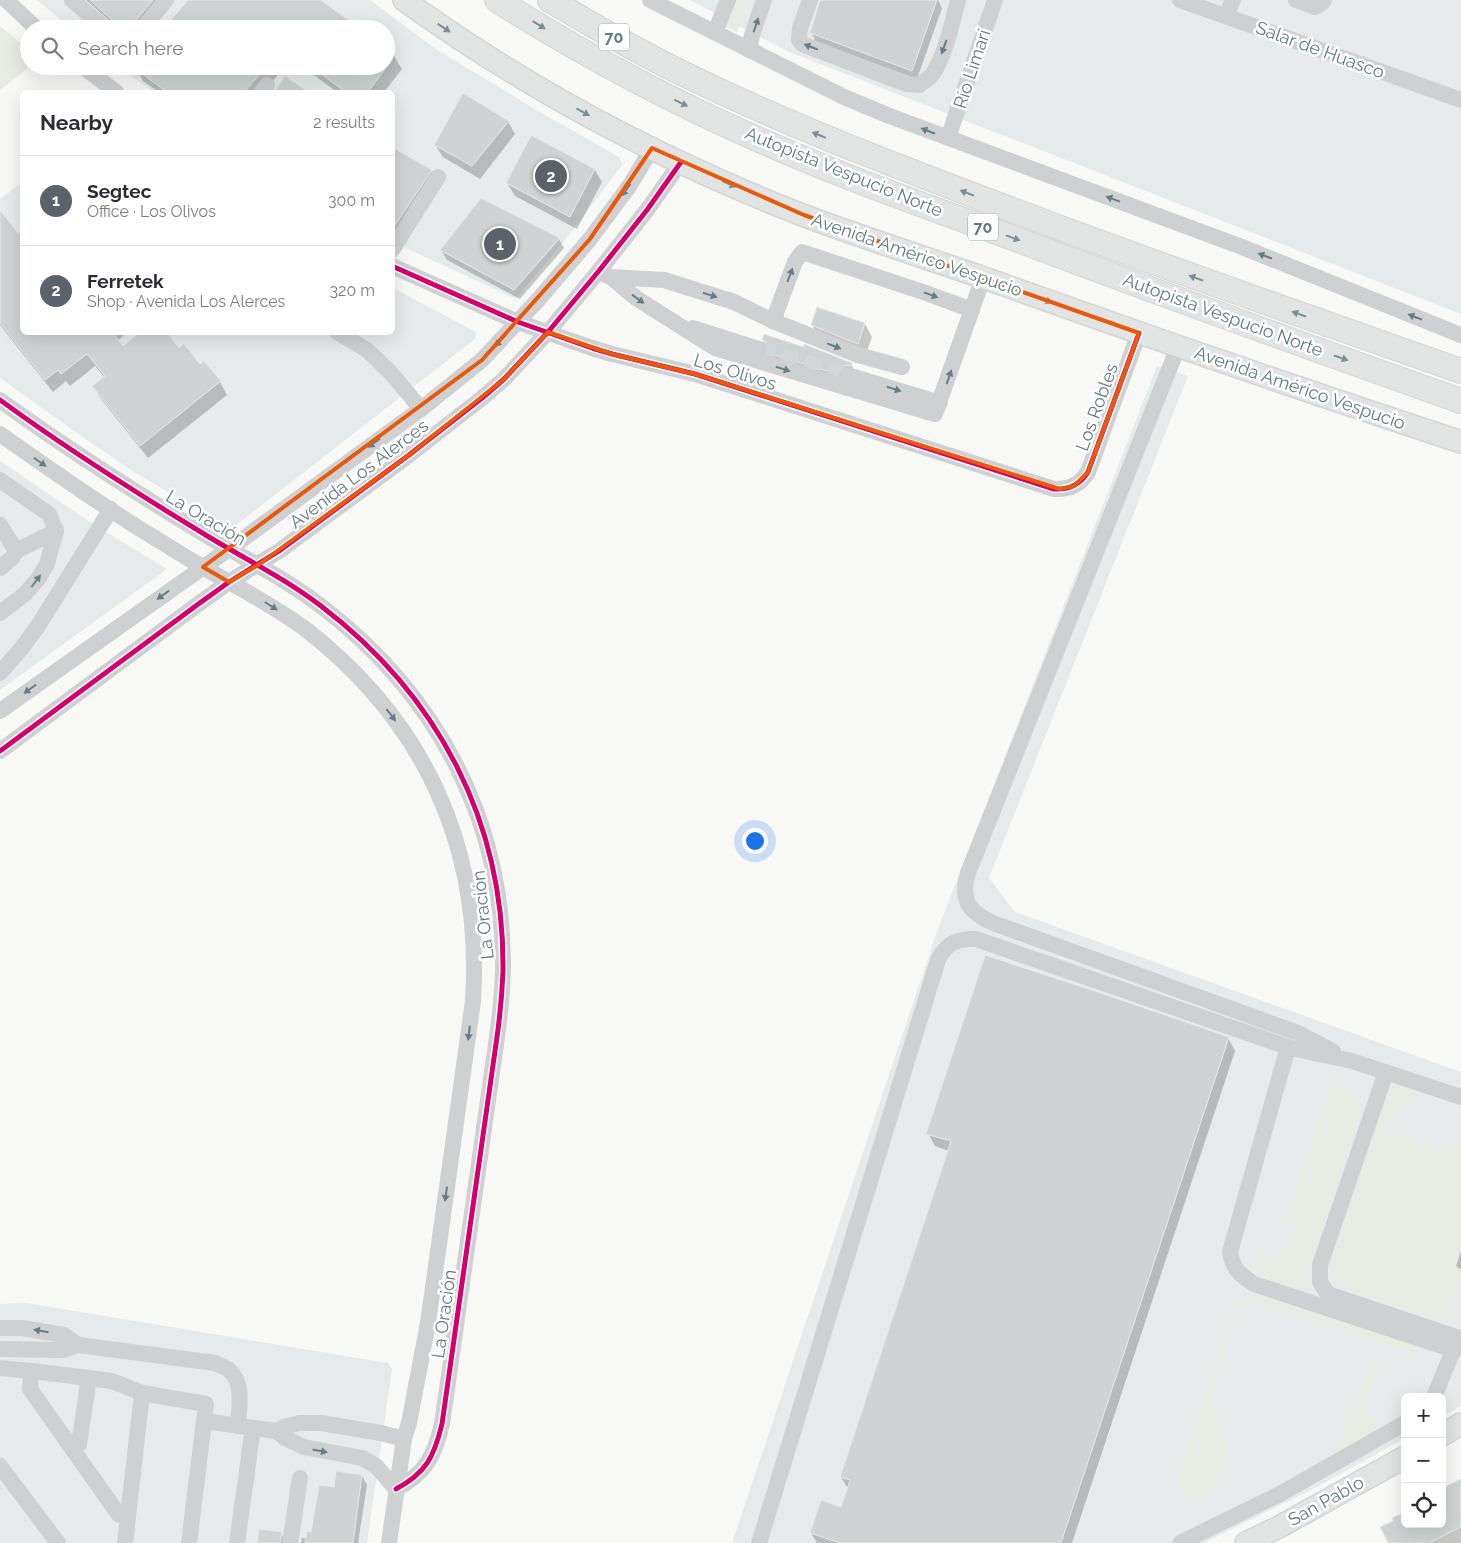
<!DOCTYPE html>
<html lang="en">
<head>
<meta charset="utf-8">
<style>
  body { margin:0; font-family:Raleway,sans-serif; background:#f7f7f7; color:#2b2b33 }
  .controls { position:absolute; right:15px; bottom:15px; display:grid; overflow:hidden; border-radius:8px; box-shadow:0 5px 20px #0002 }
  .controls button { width:45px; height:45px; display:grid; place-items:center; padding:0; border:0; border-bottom:1px solid #e1e1e2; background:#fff; color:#2b2b33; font:25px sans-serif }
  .you { position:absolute; left:754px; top:840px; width:18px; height:18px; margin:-12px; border:4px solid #fff; border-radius:50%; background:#1a73e8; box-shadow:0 0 0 8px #1a73e833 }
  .badge { display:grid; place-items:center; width:32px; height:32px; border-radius:50%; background:#5b6269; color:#fff; font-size:16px; font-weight:700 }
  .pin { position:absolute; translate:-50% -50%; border:2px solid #fff; box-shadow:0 1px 5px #0006 }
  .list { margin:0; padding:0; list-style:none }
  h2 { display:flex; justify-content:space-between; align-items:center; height:65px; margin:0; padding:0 20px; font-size:21px }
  h2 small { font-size:16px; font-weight:400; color:#7c7c81 }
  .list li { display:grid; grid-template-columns:32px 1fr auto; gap:15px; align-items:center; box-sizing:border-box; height:90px; padding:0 20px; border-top:1px solid #e1e1e2 }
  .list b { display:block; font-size:19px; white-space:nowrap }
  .list p { margin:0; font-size:16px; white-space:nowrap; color:#7c7c81 }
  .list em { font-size:16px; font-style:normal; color:#7c7c81 }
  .icon { flex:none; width:28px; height:28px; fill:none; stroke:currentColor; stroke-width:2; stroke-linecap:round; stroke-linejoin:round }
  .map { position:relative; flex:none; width:1461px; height:1543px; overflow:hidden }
  .search { position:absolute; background:#fff; box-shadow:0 5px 20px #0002; left:20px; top:20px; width:375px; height:55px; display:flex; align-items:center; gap:12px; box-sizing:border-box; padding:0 18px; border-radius:28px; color:#7c7c81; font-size:19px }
  .panel { position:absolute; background:#fff; box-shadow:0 5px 20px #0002; left:20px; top:90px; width:375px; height:245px; border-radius:8px }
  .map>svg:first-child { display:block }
</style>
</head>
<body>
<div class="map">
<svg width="1461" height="1543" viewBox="0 0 1461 1543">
  <rect width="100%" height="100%" fill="#f8f8f7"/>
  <g fill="#e7eaea">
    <path d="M37,0h333l66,49 97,59 86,49 3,8 -49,65 -57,69 -123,-57 -1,-150h-238l-37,-26h269v-37h-314z"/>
    <path d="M690,0h771v314l-674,-263z"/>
    <path d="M22,182v150h370l1,-44 83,44 -1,7 -240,187h-10l-94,-56 -61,-42 -70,-50v-181l2,1z"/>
    <path d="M1157,366l31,10 -199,502 26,34 446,160v334l-19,11v-20h-37v41l-88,49 -113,56h-472l207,-617z"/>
    <path d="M0,461l99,67 68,41 -167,121z"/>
    <path d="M26,1303l362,60 4,6 -25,174h-367v-239z"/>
  </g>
  <g fill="#e8ebe4">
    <path d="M733,0h16l-12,32 -13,-6z"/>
    <path d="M0,26l29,24v16h1l-30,24z"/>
    <path d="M1392,1081l21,7 4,8 -3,7 -29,21 2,8 8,-3 2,7 7,-4 3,7 8,-4 4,9 11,-5 4,8 9,-4 4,8 14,-10v142l-14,34 -9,3c-18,-6 -89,-26 -99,-37 -6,-7 -6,-13 -7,-22z"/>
    <path d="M1332,1082c22,3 22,8 29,28l-59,184 -36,-12 -10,-11v-11l31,-11 9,-27 -10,-1z"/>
    <path d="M1247,1296l16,1 157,50 -2,7 -161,-50 -18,6 -27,87 19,52 -12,37 -8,8 -13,7 -9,-5 -9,-9 -1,-14 50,-155 9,-18z"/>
    <path d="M1374,1357l8,4 -15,38 2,14 15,11 -50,29z"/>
  </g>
  <g fill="#0003">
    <path d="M86,0h84l-28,29h-23z"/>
    <path d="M207,0h112l39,29h-194z"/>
    <path d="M821,0h117l4,8 -25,71 -101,-37 -5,-10z"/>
    <path d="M386,50l8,6 8,13 -18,23h-47l-30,-22 -2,-4h81z"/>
    <path d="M137,66h149l-23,26h-104l-16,-11 -8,-13z"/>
    <path d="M285,78l22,14h-32z"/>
    <path d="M508,122l7,12 -35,45 -37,-22 -8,-12z"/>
    <path d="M392,149l39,22 7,12 -36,56 -10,-6z"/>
    <path d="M595,170l7,12 -25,47 -62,-33 -8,-13z"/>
    <path d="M0,216l18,18 4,-3v101h106l-11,9 6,7 56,2 20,16 5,-4 16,20 7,13 -79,63 -47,-59 -7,-12 11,-9 -10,-12 -25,20 -4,-5 -13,11 -53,-67z"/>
    <path d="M559,239l5,9 -44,51 -73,-39 -6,-10z"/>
    <path d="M865,324l7,13 -7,19 -45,-18 -8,-13z"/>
    <path d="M763,339l88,25 7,13 -10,3 -71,-14z"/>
    <path d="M1228,1038l7,13 -163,492h-255l-6,-10 31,-25 6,-19 -7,-12 108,-326 -14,-5 -7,-13z"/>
    <path d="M1461,1251v18l-3,-1 -2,-2z"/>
    <path d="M362,1476l5,9 -9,58h-57l1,-5h5l5,-5 23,-45z"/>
    <path d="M1461,1480v63h-72l16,-19h37z"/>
    <path d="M281,1533l5,10h-28z"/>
  </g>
  <g fill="#d0d3d3" stroke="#e8e8e7">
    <path d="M90,0h63l-19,23 -2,6h-10z"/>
    <path d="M188,0h133l39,29h-40l-12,-9 -8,9h-137z"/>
    <path d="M820,0h117l-25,71 -102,-38z"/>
    <path d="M132,66h135l-23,26h-77z"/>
    <path d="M310,66h77l-19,26h-22z"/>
    <path d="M285,76l24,16h-35z"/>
    <path d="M463,93l46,28 -37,45 -38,-21z"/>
    <path d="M531,135l64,34 -25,48 -64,-34z"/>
    <path d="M392,147l40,23 -40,60z"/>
    <path d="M481,198l79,40 -46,52 -74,-40z"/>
    <path d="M0,210l22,28v94h90l11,14 17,-14h27l12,16 5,-4 16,20 4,-3 17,20 -81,65 -48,-60 13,-10 -18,-22 -26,20 -3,-4 -13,10 -45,-57z"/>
    <path d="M817,307l48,16 -7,21 -47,-19z"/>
    <path d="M764,334l40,13v-3l48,19 -1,3 -6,-1 -4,2 -4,7 -69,-21 1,-7 -3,-4 -4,-2z"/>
    <path d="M985,955l116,38 128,44 -168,506h-221l-30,-10 11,-33 20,7 9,-27 -10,-3 111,-336 -25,-7z"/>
    <path d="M336,1471l26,4 -9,68h-48l2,-12 4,1 8,-47 15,2z"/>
    <path d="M1461,1479v48l-32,16h-41l-8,-16 13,-6 -1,-3 13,-6v12h37v-36z"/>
    <path d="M259,1529l23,3 -2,11h-23z"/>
  </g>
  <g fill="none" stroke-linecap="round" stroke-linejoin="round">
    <path stroke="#d2d8da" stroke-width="16" stroke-dasharray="16 8" stroke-linecap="butt" d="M759,349l88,26"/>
    <g stroke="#d4d6d6" stroke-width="24">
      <g id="major">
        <path d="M404,0c123,89 259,161 401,216 67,25 135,46 202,70 151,54 302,106 454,156"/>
        <path d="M1442,1435l19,-11"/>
        <path d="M1246,1543l33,-16 126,-70"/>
      </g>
    </g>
    <g stroke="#d4d5d5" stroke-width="26">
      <g id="highway">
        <path d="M497,0c87,55 179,104 274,145 82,36 166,65 250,96 146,55 293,108 440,160"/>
        <path d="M550,0c42,25 85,50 130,72 99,49 203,89 306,128 157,60 316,115 475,171"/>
      </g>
    </g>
    <g stroke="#ced0d1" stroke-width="16">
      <path d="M6,0l31,29"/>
      <path d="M72,0l34,29"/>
      <path d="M650,0l194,97 43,18 355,132 219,88"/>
      <path d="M810,0l-10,28 -1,12 3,4 104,40 13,1c4,-3 9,-6 12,-9 13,-16 22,-56 27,-76"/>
      <path d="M1180,0l281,100"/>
      <path d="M1296,0l19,7 7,-4 2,-3"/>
      <path d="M1226,16l7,-16"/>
      <path d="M142,29l24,-29"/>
      <path d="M715,32l13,-32"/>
      <path d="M749,50l3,-15 12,-35"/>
      <path d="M82,66l34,26"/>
      <path d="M262,92l5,-7"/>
      <path d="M948,138l47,-138"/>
      <path d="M392,250l46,-73"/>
      <path d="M392,266l126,56 74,26 20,6 83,20 359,115c15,1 26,-4 34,-17l51,-139"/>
      <path d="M598,272l13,5 25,21 79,50 220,66 48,-136"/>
      <path d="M611,277l53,3 70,22 39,19 85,34 44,12"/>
      <path d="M773,321l22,-59 7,-10 124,41 46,17"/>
      <path d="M693,328l66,21"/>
      <path d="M337,332l30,18 24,23 30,36"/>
      <path d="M1178,347l-210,526c-8,26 0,39 25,50l305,110 35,18"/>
      <path d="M847,375l93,28"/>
      <path d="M0,400c67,49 138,94 209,137 38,23 77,42 112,69 118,90 184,217 182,366 -1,22 -3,44 -6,65l-55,387c-8,33 -16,49 -46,65l-20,-23 -14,-8 -58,-11 -19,-9 -9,-7 -72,-10 2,-17 -64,-11 -30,-12 -71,-9 -41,-4"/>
      <path d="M0,434c48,34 95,67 145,98 20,12 40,25 61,37 33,19 67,36 98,59 121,93 179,221 169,373l-45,322 -19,100 -5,16 -15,104"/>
      <path d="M0,480l49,34 7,17 -9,33 -9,15 -13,15 -25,19"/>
      <path d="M0,525l16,26 -4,7 -12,10"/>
      <path d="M16,551l40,-20"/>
      <path d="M0,673l21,-24 17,-23 73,-117"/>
      <path d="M0,711l229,-162 192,-140 61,-49 56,-60 52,-61 40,-54 22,-37"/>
      <path d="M0,751l197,-146 32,-23 50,-31 130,-96 73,-57 22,-19 44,-47 50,-60 49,-62 34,-48"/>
      <path d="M1288,1047l-58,205c3,17 9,22 24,32l200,66"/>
      <path d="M1386,1072l-66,193v17l8,12 131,44"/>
      <path d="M0,1328h22l42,7 14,10"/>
      <path d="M0,1349l62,1 16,-5 137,18c4,2 11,4 15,8 14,13 9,37 8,55"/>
      <path d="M31,1371l-1,18 89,126 9,2"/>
      <path d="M1434,1397l23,-56"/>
      <path d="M276,1431l8,-4 15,-4h22l60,10 23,6"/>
      <path d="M73,1450l6,-6 10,-66"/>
      <path d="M0,1466l58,77"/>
      <path d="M125,1543l17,-150"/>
      <path d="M189,1543l15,-122"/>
      <path d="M237,1543l16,-115"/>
      <path d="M290,1543l10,-65"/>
      <path d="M759,1543l179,-583c8,-17 20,-22 38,-21l315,109 61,13 109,36"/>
      <path d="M1180,1543l100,-49 125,-71"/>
    </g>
    <use href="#major" stroke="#e2e3e3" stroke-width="21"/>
    <use href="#highway" stroke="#e2e3e3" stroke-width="24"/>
    <g stroke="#fff" stroke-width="8">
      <g id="cycleway">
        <path d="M392,266l126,56 74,26 20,6 83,20 359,115c15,1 26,-4 34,-17l51,-139"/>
        <path d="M0,400c67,49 138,94 209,137 38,23 77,42 112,69 118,90 184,217 182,366 -1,22 -3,44 -6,65l-55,387c-8,33 -16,49 -46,65"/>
        <path d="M0,751l197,-146 32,-23 50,-31 130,-96 73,-57 22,-19 44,-47 50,-60 49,-62 34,-48"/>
      </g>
    </g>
    <use href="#cycleway" stroke="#d6006c" stroke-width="5"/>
  </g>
  <defs><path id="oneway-solid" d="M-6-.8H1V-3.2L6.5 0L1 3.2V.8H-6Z" transform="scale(1.25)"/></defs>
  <g fill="#7b8f97">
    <use href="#oneway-solid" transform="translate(539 25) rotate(31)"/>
    <use href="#oneway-solid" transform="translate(444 28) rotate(33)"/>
    <use href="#oneway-solid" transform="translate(681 103) rotate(26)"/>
    <use href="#oneway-solid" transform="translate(583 112) rotate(29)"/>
    <use href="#oneway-solid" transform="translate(819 135) rotate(-158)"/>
    <use href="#oneway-solid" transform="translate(729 184) rotate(24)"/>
    <use href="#oneway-solid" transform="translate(967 193) rotate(-159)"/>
    <use href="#oneway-solid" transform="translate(1013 238) rotate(20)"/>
    <use href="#oneway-solid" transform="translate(1196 278) rotate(-160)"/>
    <use href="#oneway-solid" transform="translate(1045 300) rotate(20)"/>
    <use href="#oneway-solid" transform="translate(1299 314) rotate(-161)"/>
    <use href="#oneway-solid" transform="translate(1341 358) rotate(19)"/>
  </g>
  <g fill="#667e88">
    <use href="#oneway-solid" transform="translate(756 25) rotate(-71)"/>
    <use href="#oneway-solid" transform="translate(811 47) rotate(-159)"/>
    <use href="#oneway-solid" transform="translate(944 47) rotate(110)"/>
    <use href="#oneway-solid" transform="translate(928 131) rotate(-159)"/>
    <use href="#oneway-solid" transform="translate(626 190) rotate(126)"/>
    <use href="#oneway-solid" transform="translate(1113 199) rotate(-160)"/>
    <use href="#oneway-solid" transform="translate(1265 256) rotate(-159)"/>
    <use href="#oneway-solid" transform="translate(790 275) rotate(-69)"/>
    <use href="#oneway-solid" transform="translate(710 295) rotate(18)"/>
    <use href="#oneway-solid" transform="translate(931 295) rotate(20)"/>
    <use href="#oneway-solid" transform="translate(638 299) rotate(36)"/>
    <use href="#oneway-solid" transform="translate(1415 317) rotate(-159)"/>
    <use href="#oneway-solid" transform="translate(500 341) rotate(133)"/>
    <use href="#oneway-solid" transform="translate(834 346) rotate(21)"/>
    <use href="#oneway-solid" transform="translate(783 369) rotate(17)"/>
    <use href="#oneway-solid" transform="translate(949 377) rotate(-71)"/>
    <use href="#oneway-solid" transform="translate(894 389) rotate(17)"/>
    <use href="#oneway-solid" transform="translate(374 443) rotate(144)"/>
    <use href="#oneway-solid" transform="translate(40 462) rotate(35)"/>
    <use href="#oneway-solid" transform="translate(36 581) rotate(-53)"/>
    <use href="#oneway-solid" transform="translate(163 595) rotate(144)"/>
    <use href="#oneway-solid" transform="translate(271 606) rotate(32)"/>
    <use href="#oneway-solid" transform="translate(30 689) rotate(144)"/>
    <use href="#oneway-solid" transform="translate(391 715) rotate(52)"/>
    <use href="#oneway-solid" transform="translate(469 1033) rotate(97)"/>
    <use href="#oneway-solid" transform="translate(446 1194) rotate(98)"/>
    <use href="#oneway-solid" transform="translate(41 1331) rotate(-170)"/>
    <use href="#oneway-solid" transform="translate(320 1451) rotate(11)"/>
  </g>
  <path fill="none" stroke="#e8590c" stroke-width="4" stroke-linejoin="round" d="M652,148l152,67 335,118 -51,139 -14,14 -14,3 -365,-115 -83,-20 -64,-22 -44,47 -95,76 -151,110 -29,17 -26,-15 279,-207 108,-121z"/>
  <g text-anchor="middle" stroke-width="5" stroke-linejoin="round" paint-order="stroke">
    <g fill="#fff" stroke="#90a2a9" stroke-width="1">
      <rect x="599" y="23.5" width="30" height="27" rx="4"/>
      <rect x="968" y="213.5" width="30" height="27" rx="4"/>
    </g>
    <g font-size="16" font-weight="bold" fill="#617a84">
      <text x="614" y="43">70</text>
      <text x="983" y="233">70</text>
    </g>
    <g font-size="18" fill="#617a84" stroke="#fff">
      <text transform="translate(1320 50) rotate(20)" y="6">Salar de Huasco</text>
      <text transform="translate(972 69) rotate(-72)" y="6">Río Limarí</text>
      <text transform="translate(844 172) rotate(22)" y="6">Autopista Vespucio Norte</text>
      <text transform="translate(917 255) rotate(19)" y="6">Avenida Américo Vespucio</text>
      <text transform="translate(1223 315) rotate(20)" y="6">Autopista Vespucio Norte</text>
      <text transform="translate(735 372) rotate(17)" y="6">Los Olivos</text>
      <text transform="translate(1300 388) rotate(19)" y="6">Avenida Américo Vespucio</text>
      <text transform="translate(1097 407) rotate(-70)" y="6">Los Robles</text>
      <text transform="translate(359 474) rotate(-37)" y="6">Avenida Los Alerces</text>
      <text transform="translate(206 518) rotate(31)" y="6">La Oración</text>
      <text transform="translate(483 915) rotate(-96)" y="6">La Oración</text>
      <text transform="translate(444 1314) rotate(-82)" y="6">La Oración</text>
      <text transform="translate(1326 1501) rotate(-29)" y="6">San Pablo</text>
    </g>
  </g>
</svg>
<div class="controls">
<button>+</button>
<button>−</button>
<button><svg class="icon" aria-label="locate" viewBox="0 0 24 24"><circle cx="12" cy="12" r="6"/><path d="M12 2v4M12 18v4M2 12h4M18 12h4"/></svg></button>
</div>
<div class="you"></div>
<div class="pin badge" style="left:500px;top:244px">1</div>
<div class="pin badge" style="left:551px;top:176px">2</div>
<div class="search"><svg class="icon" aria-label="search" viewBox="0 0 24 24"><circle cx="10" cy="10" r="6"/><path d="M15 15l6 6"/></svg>Search here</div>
<section class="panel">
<h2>Nearby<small>2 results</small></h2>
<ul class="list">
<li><span class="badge">1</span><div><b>Segtec</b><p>Office · Los Olivos</p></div><em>300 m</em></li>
<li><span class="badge">2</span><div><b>Ferretek</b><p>Shop · Avenida Los Alerces</p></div><em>320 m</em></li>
</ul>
</section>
</div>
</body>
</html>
